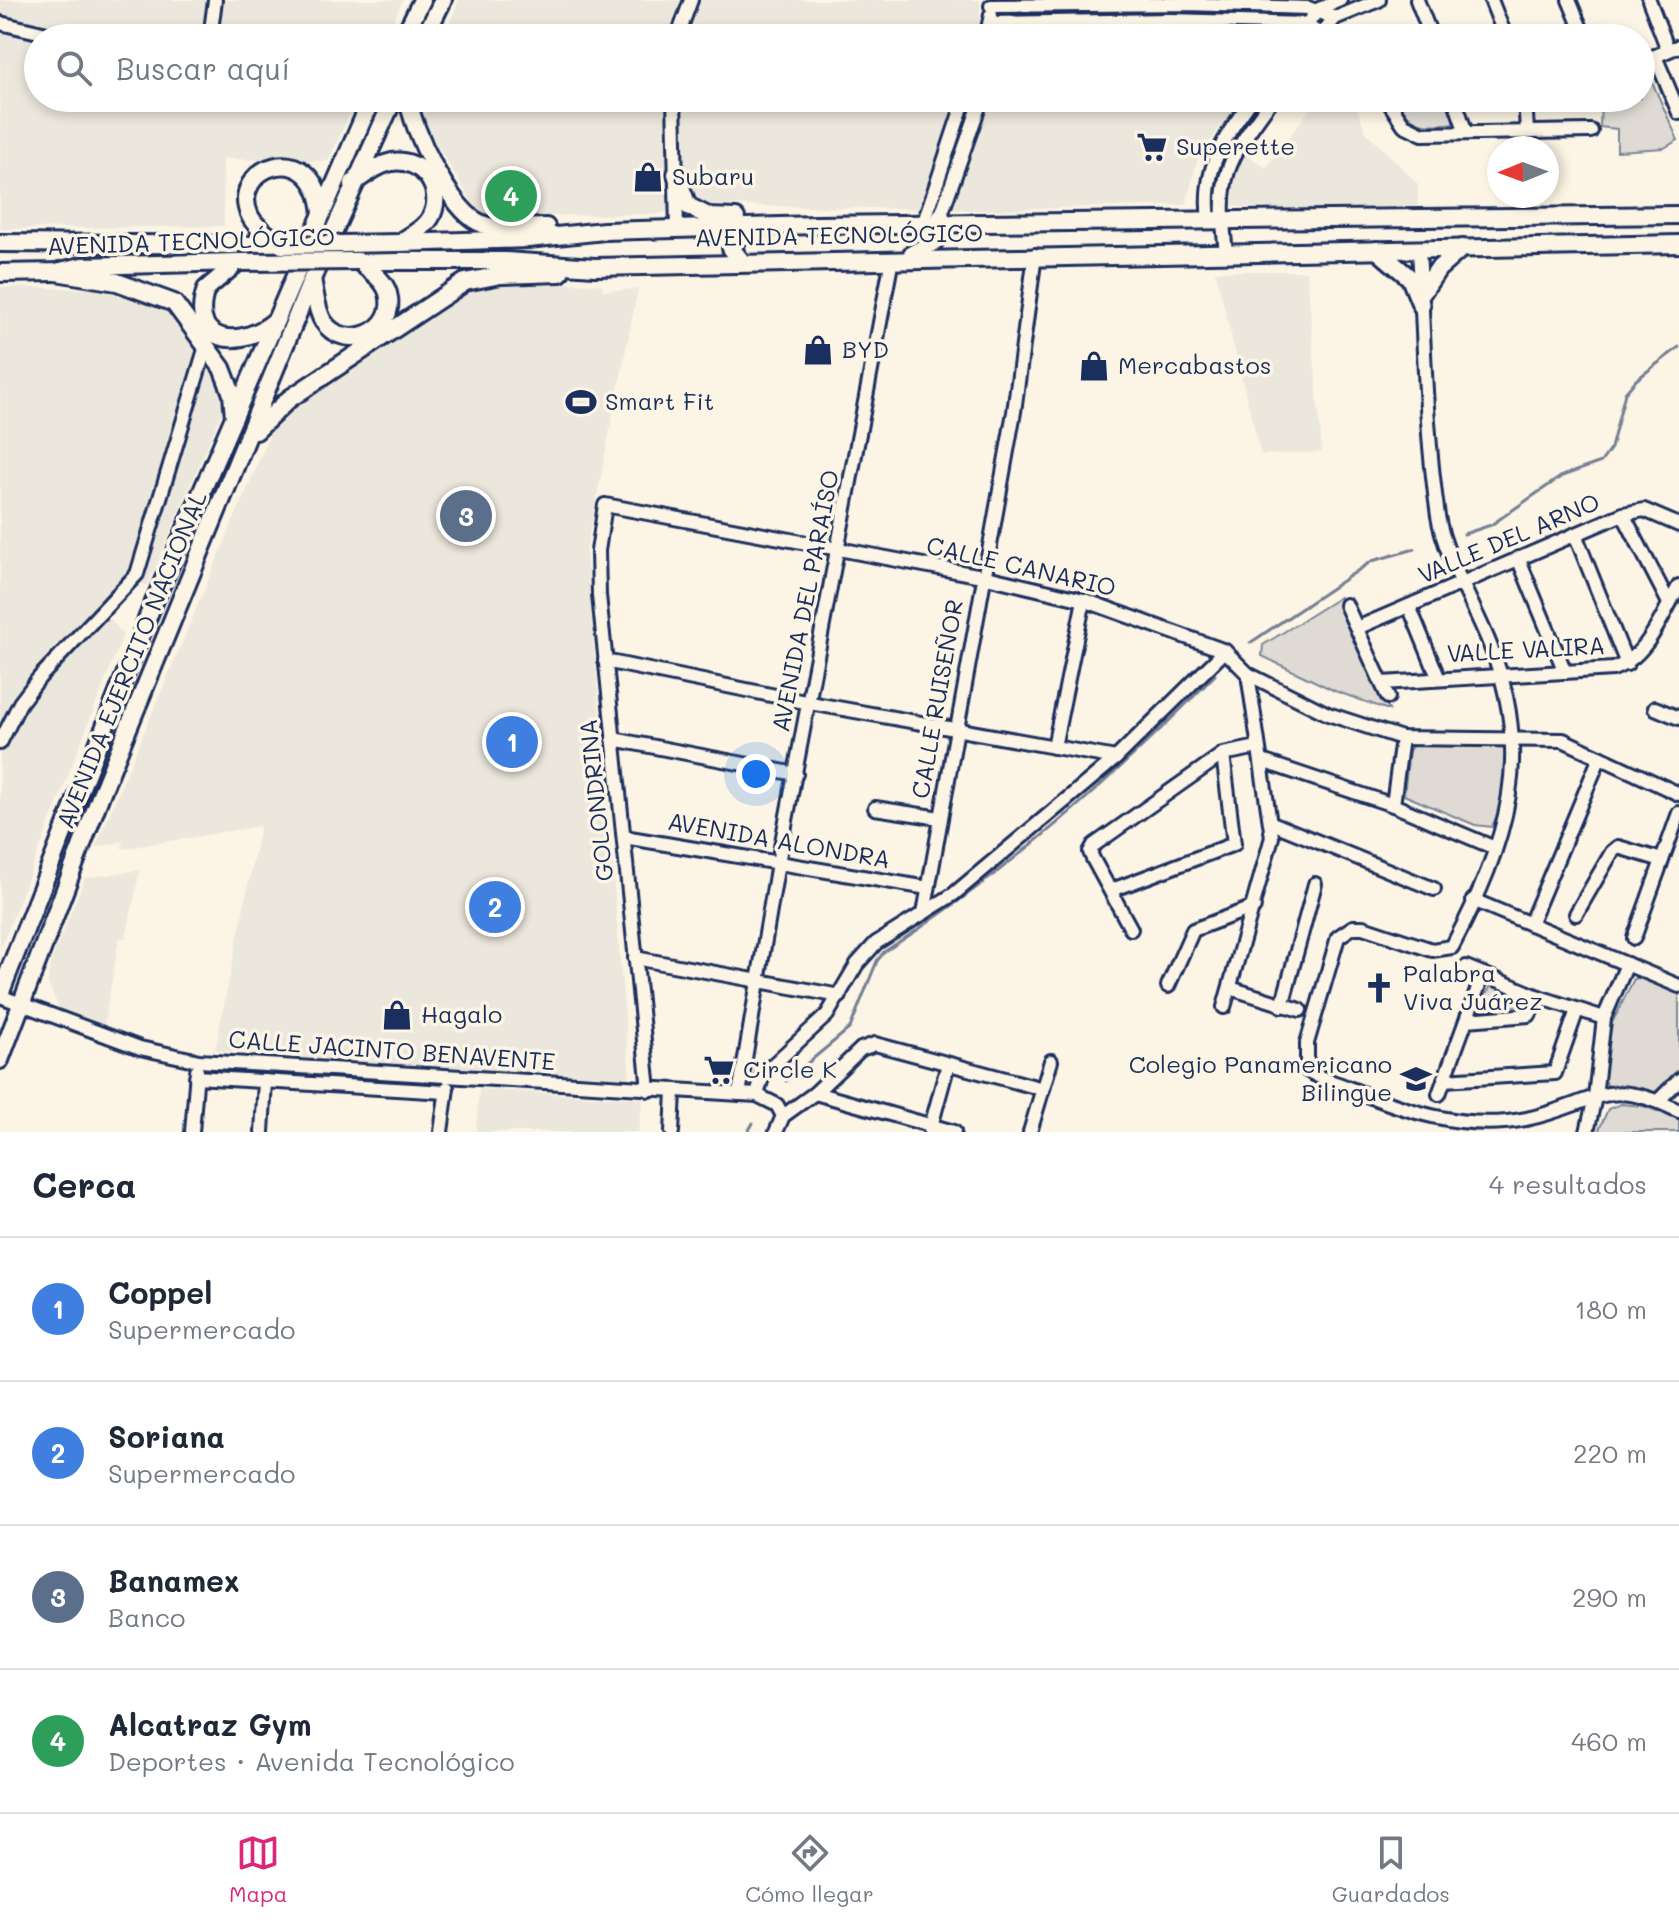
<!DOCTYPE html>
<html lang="es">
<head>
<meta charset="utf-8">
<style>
  body { margin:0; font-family:Mali,sans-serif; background:#f6f6f7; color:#1f2937 }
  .compass { position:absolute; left:1487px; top:136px; width:72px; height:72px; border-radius:50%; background:#fff; box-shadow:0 4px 12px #0003; rotate:269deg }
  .you { position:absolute; left:756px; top:774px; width:28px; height:28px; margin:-20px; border:6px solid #fff; border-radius:50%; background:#1a73e8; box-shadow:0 0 0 12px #1a73e833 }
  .badge { display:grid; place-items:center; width:52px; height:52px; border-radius:50%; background:#db2777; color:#fff; font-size:26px; font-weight:700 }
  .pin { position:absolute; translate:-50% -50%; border:4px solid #fff; box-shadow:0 2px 8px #0006 }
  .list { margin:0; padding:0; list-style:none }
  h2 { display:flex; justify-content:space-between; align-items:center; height:104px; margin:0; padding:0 32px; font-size:34px }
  h2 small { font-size:26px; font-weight:400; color:#747a83 }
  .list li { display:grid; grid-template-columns:52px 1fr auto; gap:24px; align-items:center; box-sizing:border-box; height:144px; padding:0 32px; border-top:2px solid #e0e1e3 }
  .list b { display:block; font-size:30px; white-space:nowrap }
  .list p { margin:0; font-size:26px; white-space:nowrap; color:#747a83 }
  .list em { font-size:26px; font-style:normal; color:#747a83 }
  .icon { flex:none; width:44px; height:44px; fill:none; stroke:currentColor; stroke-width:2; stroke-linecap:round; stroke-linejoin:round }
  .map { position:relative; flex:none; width:1679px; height:1132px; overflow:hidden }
  .search { position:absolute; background:#fff; box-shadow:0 4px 12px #0003; left:24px; right:24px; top:24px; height:88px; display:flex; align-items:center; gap:20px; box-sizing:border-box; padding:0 28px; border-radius:44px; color:#747a83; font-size:30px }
  .sheet { height:680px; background:#fff }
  nav { display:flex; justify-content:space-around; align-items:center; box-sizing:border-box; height:112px; border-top:2px solid #e0e1e3; background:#fff; font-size:22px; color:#747a83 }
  nav a { display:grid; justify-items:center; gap:4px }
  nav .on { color:#db2777 }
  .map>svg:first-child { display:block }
</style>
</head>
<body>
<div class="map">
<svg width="1679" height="1132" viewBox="0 0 1679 1132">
  <rect width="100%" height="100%" fill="#fcf5e5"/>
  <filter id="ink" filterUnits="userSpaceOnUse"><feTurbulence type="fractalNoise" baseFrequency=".0125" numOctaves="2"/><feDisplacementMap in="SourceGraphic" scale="16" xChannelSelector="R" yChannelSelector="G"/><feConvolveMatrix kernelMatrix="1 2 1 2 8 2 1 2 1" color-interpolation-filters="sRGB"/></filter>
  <g filter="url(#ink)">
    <g fill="#ece7dc">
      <path d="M0,0h403l-18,38h-347v60h319l-29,63 -105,-2 1,67 -224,3z"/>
      <path d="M459,0h521v30l314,-3 -9,11h-841z"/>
      <path d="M427,98h813l-43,63 -11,44 -206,5 -279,-5 -44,9 -113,2h-63l-58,-93z"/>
      <path d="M1318,98h35l13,34 52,52v22l-136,3 -50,-3 4,-36 9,-17 21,15z"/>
      <path d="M1215,271h92l15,181 -61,3z"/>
      <path d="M497,282l105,2 1,7 35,-2 -52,262 44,527 -114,-3 -301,-25 45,-224 -138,23 1,-8 -28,7 179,-423 13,-15 150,-99 37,-22z"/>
      <path d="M0,287l98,2 65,19 53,67 8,32 -77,179 -22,-14v4l-99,106 -26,44z"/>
      <path d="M108,616l15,19 -123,315v-196l41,-75z"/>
      <path d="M140,870l-14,68 -7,1 -15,87 -45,-17 -11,-26 2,-19 35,-86z"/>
      <path d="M479,1089l164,10 -5,33h-162z"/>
    </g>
    <g fill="#dfdbd4" stroke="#7d8599" stroke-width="2">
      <path d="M1641,72l7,1 30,67 -14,8 -47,3v-22l-17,-2 1,-29h40z"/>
      <path d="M1396,98h52l10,25c-32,2 -46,7 -62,-25z"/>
      <path d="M1340,597l49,113 -54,-19 -73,-35 1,-11z"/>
      <path d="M1503,741c9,31 2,57 -11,86l-17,-2 -71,-30 5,-44 4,-6z"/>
      <path d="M1642,978l37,16v75l-24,23 -47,-5 -4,-9 8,-55 22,-44z"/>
      <path d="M1492,984l35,13 1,7 -40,5 -5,-9z"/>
      <path d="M1621,1104l22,2 36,13v13h-81l10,-23z"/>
    </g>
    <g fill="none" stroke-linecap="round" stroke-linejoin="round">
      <g stroke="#767f94" stroke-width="3">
        <path d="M1464,534l27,-9 71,-49 39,-14 10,-14 14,-55 11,-13 43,-33"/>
        <path d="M1250,643l122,-82 43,-12"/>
        <path d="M786,1081l64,-53 27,-67 7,-9c122,-78 230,-174 331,-277"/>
        <path d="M748,1132l5,-9"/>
      </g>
      <g stroke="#1b2f5e" stroke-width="18">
        <g id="minor">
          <path d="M1417,0l15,38"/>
          <path d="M1491,0l15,38"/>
          <path d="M1569,0l16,38"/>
          <path d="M1649,0l19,50"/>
          <path d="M991,6l195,-2 122,4 27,10"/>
          <path d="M0,23l64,15"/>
          <path d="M990,23l180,-3 135,4 15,10"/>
          <path d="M210,38l5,-38"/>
          <path d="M677,38l14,-38"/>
          <path d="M986,38l5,-23"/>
          <path d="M1296,38l23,-29 21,-9"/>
          <path d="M1318,38l17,-20 44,-18"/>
          <path d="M1655,56l24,57"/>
          <path d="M1641,62l38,-16"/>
          <path d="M674,98l3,132"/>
          <path d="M1386,98l18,27 19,9 168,-3"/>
          <path d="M1454,98l12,35"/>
          <path d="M1525,98l2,33"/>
          <path d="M941,215l41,-117"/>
          <path d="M1209,219c-7,-51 15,-81 44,-121"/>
          <path d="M924,222l41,-124"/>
          <path d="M1419,249c5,88 6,179 19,267 6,38 35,87 50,124 48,113 19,203 -36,307l-20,3 -69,-23h-10l-15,10 -31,106v27c11,8 26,12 39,17 57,23 118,45 180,32 71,-15 78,-45 153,-8"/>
          <path d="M1226,252c-10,-79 2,-92 47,-154"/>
          <path d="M1623,514l46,89"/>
          <path d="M1575,534l52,130"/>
          <path d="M1518,558l47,114"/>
          <path d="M1346,605l42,92"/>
          <path d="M1409,606l29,71"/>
          <path d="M1357,628l266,-114 21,-4 35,15"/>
          <path d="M605,661l205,42 306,55"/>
          <path d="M1382,683l231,-14c35,-12 49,-54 66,-83"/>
          <path d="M1655,708l24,10"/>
          <path d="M613,739l183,35"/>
          <path d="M0,743l20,-40 19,-25 98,-104 69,-228"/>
          <path d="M1054,747l30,-147"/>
          <path d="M1262,761l131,44 102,43"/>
          <path d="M1393,805l9,-67"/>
          <path d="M875,808l65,10"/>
          <path d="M1272,823l162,66"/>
          <path d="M624,837l304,51"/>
          <path d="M1112,890l122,-46 -11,-90"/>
          <path d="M1473,900l206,86"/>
          <path d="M924,913l90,-501 21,-157"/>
          <path d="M1576,914l36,-62 6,-5 44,13"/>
          <path d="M1530,924l70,-167"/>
          <path d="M1131,929l-38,-70 -3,-7 4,-7 129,-91 35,-7"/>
          <path d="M1634,938l45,-125"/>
          <path d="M635,958l205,38"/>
          <path d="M1466,967l73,30 65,21"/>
          <path d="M1168,986l25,-56 61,-23"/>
          <path d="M1230,988l70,22"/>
          <path d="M0,996l140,52 59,13 558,34 20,10 6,11"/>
          <path d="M1282,1006l33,-122"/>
          <path d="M1224,1007l48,-170 -24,-163"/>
          <path d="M1467,1020l62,-5 10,-18"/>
          <path d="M196,1077l250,15"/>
          <path d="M1444,1080l111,-7 22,-63"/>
          <path d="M649,1090l-50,-495 -1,-44 7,-46 377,71 102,24 141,51 23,23 80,40 74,24 161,2 116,54"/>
          <path d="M815,1093l139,39"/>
          <path d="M739,1094l39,-231 114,-604"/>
          <path d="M1439,1094l44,-120"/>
          <path d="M757,1095l6,-21 64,-59 30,-51 19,-21 78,-49 162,-136 109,-107"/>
          <path d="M1658,1101l21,-21"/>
          <path d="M930,1130l18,-66"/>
          <path d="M192,1132l5,-61"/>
          <path d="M262,1132l3,-51"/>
          <path d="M441,1132l6,-44"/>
          <path d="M672,1132l2,-41"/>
          <path d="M776,1132l7,-16 32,-23 46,-44 14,-5 168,45"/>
          <path d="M1030,1132l21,-71"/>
          <path d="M1587,1132l8,-35 9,-79 23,-54"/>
        </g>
      </g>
      <g stroke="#1b2f5e" stroke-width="22">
        <g id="major">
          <path d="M403,38l19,-38"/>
          <path d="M424,38l19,-38"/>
          <path d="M408,98c4,31 41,109 70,124 19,10 47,5 68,5"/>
          <path d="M676,174l12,32 22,11 26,1"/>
          <path d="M353,183c12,-8 24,-18 39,-21 29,-4 52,25 40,53 -6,13 -21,20 -33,28"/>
          <path d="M0,243l282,2"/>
          <path d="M399,243l129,-4 76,-8 213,-6 862,-10"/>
          <path d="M282,245c-10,-8 -26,-16 -32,-29 -23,-48 64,-83 72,-3"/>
          <path d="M1377,250l33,28 11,27"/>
          <path d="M912,254l22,-12 7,-26"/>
          <path d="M358,261h147l90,6 1084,-23"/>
          <path d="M238,262l-32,27c-19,56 36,61 70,31"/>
          <path d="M742,262l-11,-14 16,-20"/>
          <path d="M56,272l61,10 57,21 48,65 10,26 2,23"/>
          <path d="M0,273l56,-1 26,-6 156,-4"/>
          <path d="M312,279c3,14 4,30 11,42 21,33 76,10 65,-28 -4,-14 -19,-23 -30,-32"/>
          <path d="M1422,293l16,-24 24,-21"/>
          <path d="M256,431l33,-32 176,-117 36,-7 59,-2"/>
          <path d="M0,994l151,-385 221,-511"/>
          <path d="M0,1060l102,-268 210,-513 82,-181"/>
        </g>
      </g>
      <use href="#minor" stroke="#fcf5e5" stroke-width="12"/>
      <use href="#major" stroke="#fcf5e5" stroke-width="16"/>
      <g stroke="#1b2f5e" stroke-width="22" stroke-linecap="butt">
        <g id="major-bridge">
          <path d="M282,245l117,-2"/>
          <path d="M238,262l120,-1"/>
        </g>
      </g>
      <use href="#major-bridge" stroke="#fcf5e5" stroke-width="16"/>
    </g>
  </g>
  <defs>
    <g id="supermarket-bare" transform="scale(2.4)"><path d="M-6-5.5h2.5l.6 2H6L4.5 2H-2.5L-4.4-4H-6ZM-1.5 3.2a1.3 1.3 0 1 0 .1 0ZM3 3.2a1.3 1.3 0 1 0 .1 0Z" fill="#1b2f5e" stroke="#fcf5e5" stroke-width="2.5" paint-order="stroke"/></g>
    <g id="shop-bare" transform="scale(2.4)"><path d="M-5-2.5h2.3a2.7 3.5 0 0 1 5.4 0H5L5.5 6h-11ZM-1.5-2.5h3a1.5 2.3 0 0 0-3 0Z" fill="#1b2f5e" stroke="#fcf5e5" stroke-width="2.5" paint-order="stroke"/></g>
    <g id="stadium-bare" transform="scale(2.4)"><path d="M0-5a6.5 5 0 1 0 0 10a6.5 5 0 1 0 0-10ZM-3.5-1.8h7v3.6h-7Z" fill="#1b2f5e" stroke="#fcf5e5" stroke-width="2.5" paint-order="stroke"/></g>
    <g id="church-bare" transform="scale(2.4)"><path d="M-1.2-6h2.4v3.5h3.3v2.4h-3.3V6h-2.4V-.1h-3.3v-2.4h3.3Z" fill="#1b2f5e" stroke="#fcf5e5" stroke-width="2.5" paint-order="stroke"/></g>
    <g id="school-bare" transform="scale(2.4)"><path d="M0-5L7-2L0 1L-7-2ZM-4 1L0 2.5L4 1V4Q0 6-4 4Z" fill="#1b2f5e" stroke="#fcf5e5" stroke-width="2.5" paint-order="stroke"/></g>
  </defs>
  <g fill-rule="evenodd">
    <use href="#supermarket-bare" x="1152" y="147"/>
    <use href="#shop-bare" x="648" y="177"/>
    <use href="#shop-bare" x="818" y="350"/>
    <use href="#shop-bare" x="1094" y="366"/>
    <use href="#stadium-bare" x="581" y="402"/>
    <use href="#church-bare" x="1379" y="988"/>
    <use href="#shop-bare" x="397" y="1015"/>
    <use href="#supermarket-bare" x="719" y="1070"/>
    <use href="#school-bare" x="1416" y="1079"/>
  </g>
  <g text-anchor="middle" stroke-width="7" stroke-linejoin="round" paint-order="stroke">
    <g font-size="24" fill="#1b2f5e" stroke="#fcf5e5" text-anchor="start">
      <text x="1176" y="155">Superette</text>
      <text x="672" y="185">Subaru</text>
      <text x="842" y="358">BYD</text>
      <text x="1118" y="374">Mercabastos</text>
      <text x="605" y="410">Smart Fit</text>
      <text x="1403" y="982">Palabra<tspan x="1403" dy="28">Viva Juárez</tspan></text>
      <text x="421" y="1023">Hagalo</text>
      <text x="1392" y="1073" text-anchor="end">Colegio Panamericano<tspan x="1392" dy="28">Bilingue</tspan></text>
      <text x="743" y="1078">Circle K</text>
    </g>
    <g font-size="24" fill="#1b2f5e" stroke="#fcf5e5">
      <text transform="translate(839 236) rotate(-1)" y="8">AVENIDA TECNOLÓGICO</text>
      <text transform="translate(191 242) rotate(-2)" y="8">AVENIDA TECNOLÓGICO</text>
      <text transform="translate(1509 539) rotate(-23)" y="8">VALLE DEL ARNO</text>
      <text transform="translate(1021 567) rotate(13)" y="8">CALLE CANARIO</text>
      <text transform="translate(806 601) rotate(-79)" y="8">AVENIDA DEL PARAÍSO</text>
      <text transform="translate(1526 650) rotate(-3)" y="8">VALLE VALIRA</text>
      <text transform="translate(132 660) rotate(-68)" y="8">AVENIDA EJERCITO NACIONAL</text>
      <text transform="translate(938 699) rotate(-80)" y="8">CALLE RUISEÑOR</text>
      <text transform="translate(597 800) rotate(-96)" y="8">GOLONDRINA</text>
      <text transform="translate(779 841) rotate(10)" y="8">AVENIDA ALONDRA</text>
      <text transform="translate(392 1051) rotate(4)" y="8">CALLE JACINTO BENAVENTE</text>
    </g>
  </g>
</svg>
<svg class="compass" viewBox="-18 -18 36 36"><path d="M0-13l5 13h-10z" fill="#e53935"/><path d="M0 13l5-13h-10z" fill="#747a83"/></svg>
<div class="you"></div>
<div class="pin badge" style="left:512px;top:742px;background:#3f7fe0">1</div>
<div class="pin badge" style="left:495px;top:907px;background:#3f7fe0">2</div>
<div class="pin badge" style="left:466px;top:516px;background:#5c6f8a">3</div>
<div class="pin badge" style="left:511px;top:196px;background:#2e9e5b">4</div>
<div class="search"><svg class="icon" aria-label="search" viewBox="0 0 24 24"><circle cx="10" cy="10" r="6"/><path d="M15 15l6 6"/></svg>Buscar aquí</div>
</div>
<section class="sheet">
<h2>Cerca<small>4 resultados</small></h2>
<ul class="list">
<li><span class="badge" style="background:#3f7fe0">1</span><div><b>Coppel</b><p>Supermercado</p></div><em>180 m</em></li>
<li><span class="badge" style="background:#3f7fe0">2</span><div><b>Soriana</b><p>Supermercado</p></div><em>220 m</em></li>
<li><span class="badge" style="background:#5c6f8a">3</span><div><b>Banamex</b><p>Banco</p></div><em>290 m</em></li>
<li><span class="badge" style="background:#2e9e5b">4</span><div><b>Alcatraz Gym</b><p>Deportes · Avenida Tecnológico</p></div><em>460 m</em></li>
</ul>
</section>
<nav>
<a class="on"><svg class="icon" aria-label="map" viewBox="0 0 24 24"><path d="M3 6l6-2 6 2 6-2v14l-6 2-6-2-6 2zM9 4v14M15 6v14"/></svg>Mapa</a>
<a><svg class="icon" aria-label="directions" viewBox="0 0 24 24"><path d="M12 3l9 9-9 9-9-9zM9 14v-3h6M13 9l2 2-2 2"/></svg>Cómo llegar</a>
<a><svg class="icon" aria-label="saved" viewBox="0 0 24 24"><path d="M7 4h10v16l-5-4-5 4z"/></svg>Guardados</a>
</nav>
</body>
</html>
